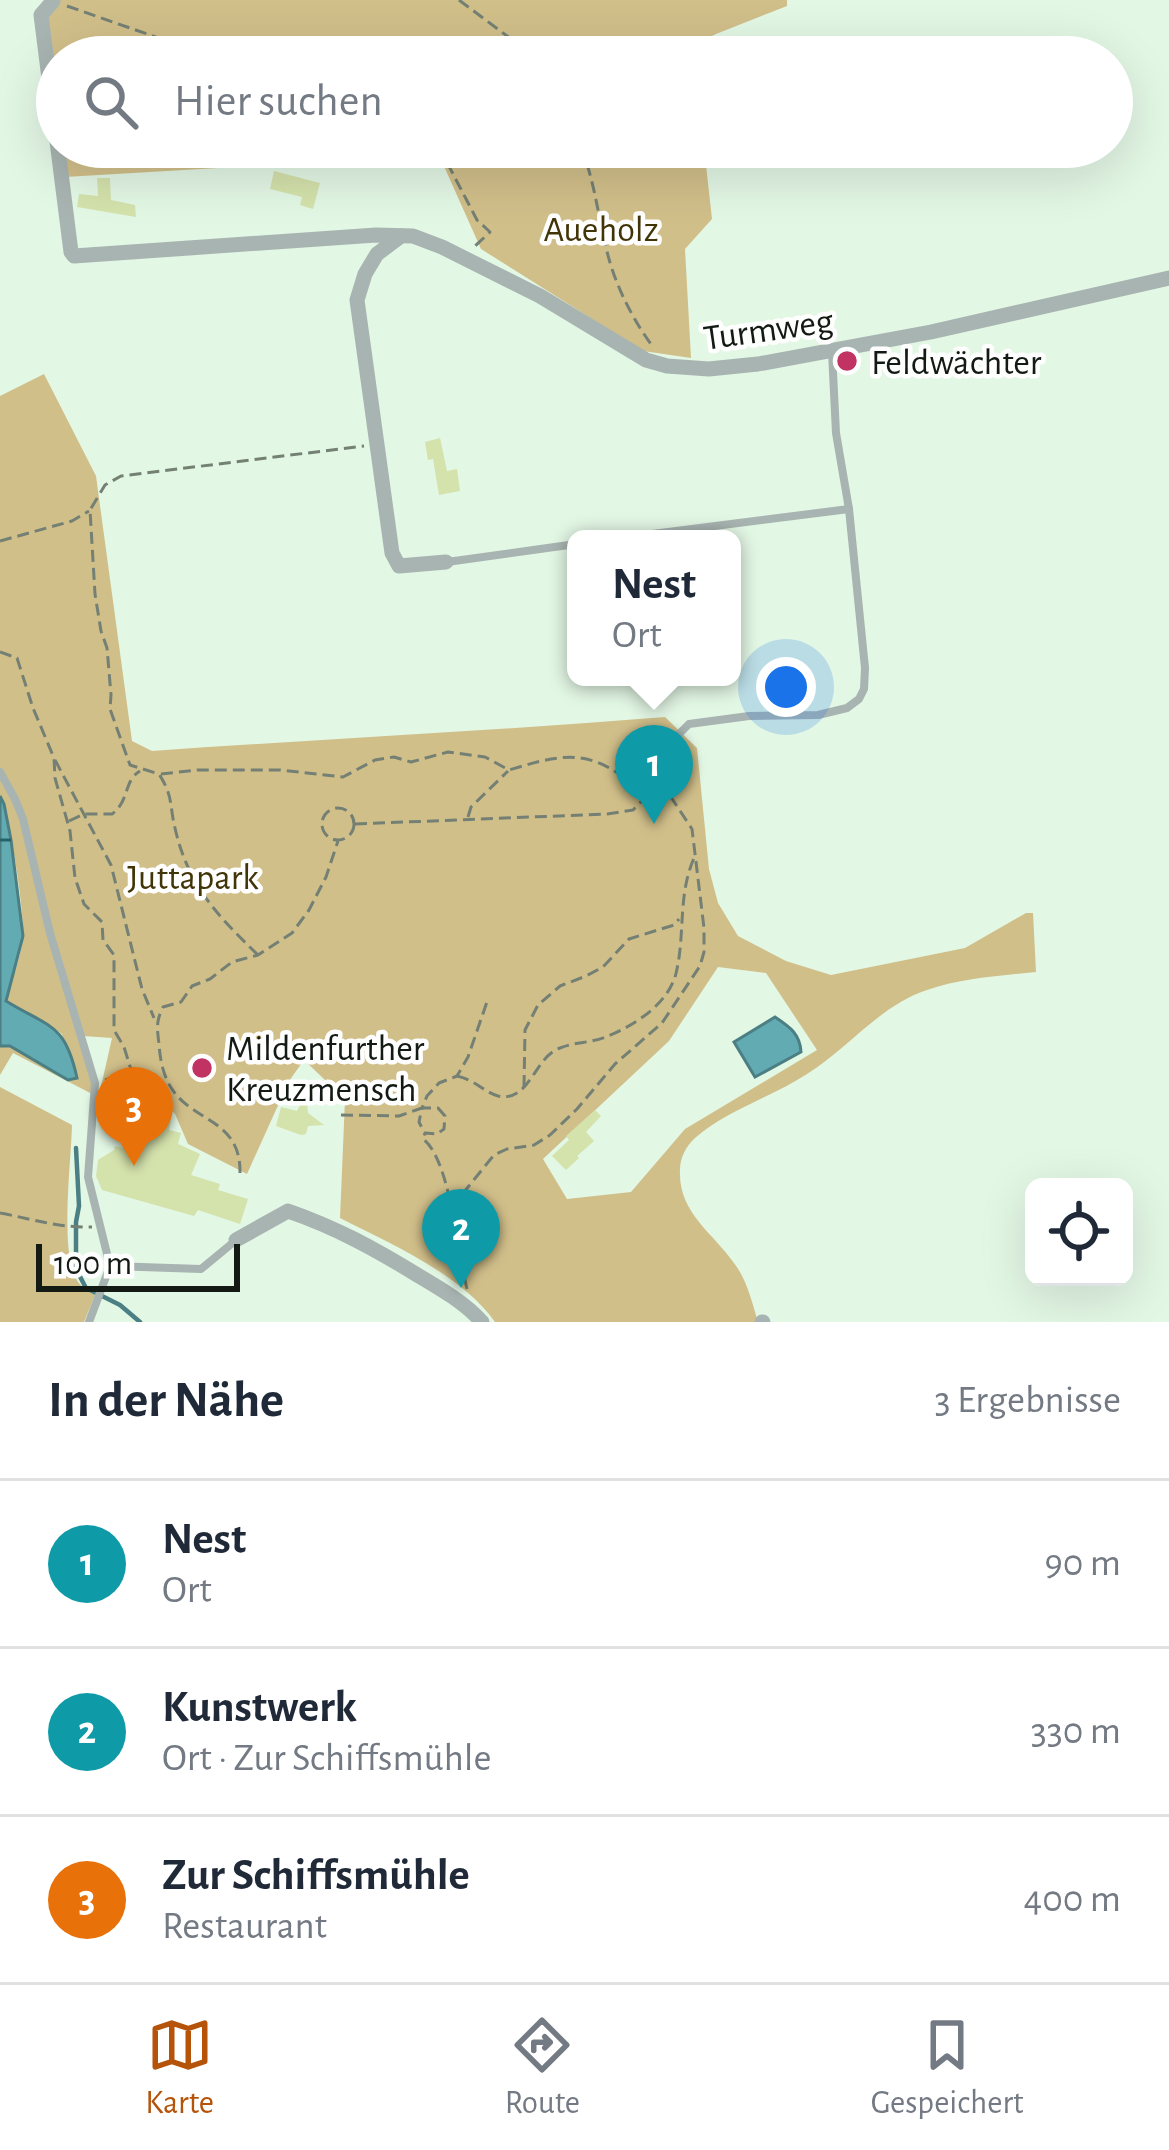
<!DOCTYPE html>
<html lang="de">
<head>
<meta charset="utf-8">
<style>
  body { margin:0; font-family:"Alegreya Sans",sans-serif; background:#f2f2f3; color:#1f2937 }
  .controls { position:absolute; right:36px; bottom:36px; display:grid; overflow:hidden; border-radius:18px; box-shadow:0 12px 48px #0002 }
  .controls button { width:108px; height:108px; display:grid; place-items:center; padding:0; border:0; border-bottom:3px solid #e0e1e3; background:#fff; color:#1f2937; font:60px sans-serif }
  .scale { position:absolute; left:36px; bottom:30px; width:204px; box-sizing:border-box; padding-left:12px; border:6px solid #131913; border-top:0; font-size:33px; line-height:42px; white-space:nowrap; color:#131913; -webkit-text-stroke:9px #fefefe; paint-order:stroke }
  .you { position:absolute; left:786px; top:687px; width:42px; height:42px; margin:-30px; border:9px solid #fff; border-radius:50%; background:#1a73e8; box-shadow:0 0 0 18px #1a73e833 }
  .badge { display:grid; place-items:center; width:78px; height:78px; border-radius:50%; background:#b45309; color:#fff; font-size:39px; font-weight:700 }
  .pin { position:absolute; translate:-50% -99px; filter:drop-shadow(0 3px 6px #0008) }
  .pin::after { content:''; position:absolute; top:63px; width:42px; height:36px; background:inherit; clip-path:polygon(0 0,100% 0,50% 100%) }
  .popup { position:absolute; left:567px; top:530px; width:174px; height:156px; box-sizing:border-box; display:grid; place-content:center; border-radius:18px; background:#fff; filter:drop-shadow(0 3px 9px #0005); font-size:39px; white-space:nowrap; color:#747a83 }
  .popup b { font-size:45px; color:#1f2937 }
  .popup::after { content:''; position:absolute; left:50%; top:100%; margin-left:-24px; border:24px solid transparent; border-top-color:#fff }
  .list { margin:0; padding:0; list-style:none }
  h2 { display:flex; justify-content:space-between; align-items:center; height:156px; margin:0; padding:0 48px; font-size:51px }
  h2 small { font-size:39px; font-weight:400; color:#747a83 }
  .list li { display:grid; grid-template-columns:78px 1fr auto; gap:36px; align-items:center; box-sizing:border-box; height:168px; padding:0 48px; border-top:3px solid #e0e1e3 }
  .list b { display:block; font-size:45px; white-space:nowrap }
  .list p { margin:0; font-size:39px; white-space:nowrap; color:#747a83 }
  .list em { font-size:39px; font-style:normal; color:#747a83 }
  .icon { flex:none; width:66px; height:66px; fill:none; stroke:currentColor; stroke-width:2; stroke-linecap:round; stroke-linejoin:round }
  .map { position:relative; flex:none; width:1169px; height:1322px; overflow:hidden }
  .search { position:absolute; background:#fff; box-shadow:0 12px 48px #0002; left:36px; right:36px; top:36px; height:132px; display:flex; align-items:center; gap:30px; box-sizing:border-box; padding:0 42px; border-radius:66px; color:#747a83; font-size:45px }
  .sheet { height:660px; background:#fff }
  nav { display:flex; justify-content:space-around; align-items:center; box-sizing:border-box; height:168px; border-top:3px solid #e0e1e3; background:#fff; font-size:33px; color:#747a83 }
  nav a { display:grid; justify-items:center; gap:6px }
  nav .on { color:#b45309 }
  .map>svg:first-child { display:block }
</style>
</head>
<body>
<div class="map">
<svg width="1169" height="1322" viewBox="0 0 1169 1322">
  <rect width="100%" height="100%" fill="#e3f7e5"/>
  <g fill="#d1bf8a" fill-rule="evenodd">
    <path d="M44,0h743v6l-71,28 -27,14 2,9h-634v51z"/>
    <path d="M62,147h642l8,72 -27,30 6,109 -48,-7 -162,-102 -42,-94 -374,22z"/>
    <path d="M44,374l52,102 36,265 20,10c171,-12 342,-20 513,-34l32,31 12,121 9,34 20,33 48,25 45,14 134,-27 61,-35h7l3,59c-37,4 -74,6 -109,18 -48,16 -78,58 -120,84 -35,23 -80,36 -112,64 -9,8 -15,20 -15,32 -2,42 32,62 54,93 13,17 18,39 24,59h-263c-34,-48 -104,-78 -155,-104l5,-119 -41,-39 -15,21 -42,93 -59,-30 -13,-30 -15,-15 -60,-8 12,-53 -29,-2 11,59 -81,-42 -13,22v-29l9,-1 58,35 -5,-46 -56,-33c5,-20 15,-43 17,-64 2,-22 -13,-122 -23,-141v-400zM718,967l48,6 51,77 -132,79 -54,63 -64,7 -24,-40 126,-118z"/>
    <path d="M0,1087l72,38c-1,38 -11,116 2,150 5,10 11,15 21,20l-11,27h-84z"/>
  </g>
  <g fill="#63abb3" stroke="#4b7f83" stroke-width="3">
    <path d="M0,796l4,8 7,36 12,96 -17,65c44,27 59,22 71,77l-9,2 -58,-34h-10z"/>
    <path d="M775,1017c15,10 25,17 26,35l-46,25 -21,-35z"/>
  </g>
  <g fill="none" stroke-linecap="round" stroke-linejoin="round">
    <path stroke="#4b7f83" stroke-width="4.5" d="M76,1148l3,58 -3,16v47l10,19 34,17 20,17"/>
    <path stroke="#266269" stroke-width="3" stroke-dasharray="15 12" stroke-linecap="butt" d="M0,840h11"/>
  </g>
  <g fill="#d4e2ac">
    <path d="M274,171l46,12 -7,26 -13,-4 2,-8 -32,-8z"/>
    <path d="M97,178h13l1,22 24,5 1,12 -59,-10 2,-13 19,2z"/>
    <path d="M440,438l7,33 10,-2 3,22 -21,4 -6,-36 -5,1 -3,-18z"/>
    <path d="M306,1094l2,19 16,12 -16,1 -2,8 -5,1 -25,-9 5,-19 16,4z"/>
    <path d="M143,1108h19l10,6 -3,16 12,3 -3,11 22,10 -9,21 29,9 -2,6 30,9 -8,25 -42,-14 -4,6 -92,-26 -6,-14 2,-16 16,-10 1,-4 8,2 -1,-35 21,-1z"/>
    <path d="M595,1110l6,6 -15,16 8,9 -17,15 2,2 -13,12 -14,-14 17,-16 -3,-4z"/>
  </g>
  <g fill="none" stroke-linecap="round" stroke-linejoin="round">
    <g stroke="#748074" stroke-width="3" stroke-dasharray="12 6" stroke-linecap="butt">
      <path d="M459,0l76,57"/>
      <path d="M67,6l146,51"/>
      <path d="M439,147l38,73 13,12 -17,16"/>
      <path d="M581,147c16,40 18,82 31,122 9,27 24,55 41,78"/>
      <path d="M0,541l72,-20 17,-10"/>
      <path d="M0,652l17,6 16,50 21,50 1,20 15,53 5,47 9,26 18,18 1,18 11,15v75l10,17 13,42"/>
      <path d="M55,760l56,105 31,124 12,29"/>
      <path d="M161,774l36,-4h83l63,7 32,-17 19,-3 17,5 37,-10 37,5 24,13c44,-13 75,-23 114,7"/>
      <circle cx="338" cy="824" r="16"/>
      <path d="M468,817l3,-10 37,-36"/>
      <path d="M69,821l15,-7h28c18,-13 11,-33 28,-43"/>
      <path d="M355,824l252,-10 26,-4 22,-23"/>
      <path d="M258,955c-40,-39 -70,-69 -83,-127 -6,-24 -1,-30 -16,-54l-29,-9 -20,-56 1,-14 -4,-47 -6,-17 -6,-37 -5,-84 15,-25 16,-9 243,-30"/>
      <path d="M457,1076c18,4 27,16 41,20 32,7 36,-39 62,-48 14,-6 31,-5 46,-11 29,-12 65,-34 71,-68 8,-38 1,-74 17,-111"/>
      <path d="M105,1080l6,-2 24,11"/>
      <path d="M524,1087l1,-57 13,-25 22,-19 26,-10 17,-9 26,-28 45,-14 5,-6"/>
      <path d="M341,1115l58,1 23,-8 -3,14 5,10"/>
      <path d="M240,1173c1,-54 -47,-51 -68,-84 -9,-13 -12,-30 -13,-45 -2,-16 -3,-23 4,-37l18,-5 11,-16 18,-7 22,-17 26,-7 34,-22 17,-23 17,-33 12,-36"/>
      <path d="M451,1208l43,-53 13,-6 27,-4 16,-10 27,-26 38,-45 47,-41 38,-57 4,-14v-24l-12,-99 -25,-38"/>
      <path d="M0,1213c32,6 59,15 92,14"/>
      <path d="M467,1289c-9,-36 -17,-130 -44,-150l2,-6 12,1 7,-5 1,-13 -7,-8h-16l5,-12 12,-13 18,-7 11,-19 20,-58"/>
    </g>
    <g stroke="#a8b4b1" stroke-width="8">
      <path d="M613,539l236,-30"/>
      <path d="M447,562l129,-18"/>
      <path d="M0,772l15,27 8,20 27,114 45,150 -7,94 22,89 -21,56"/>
      <path d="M660,781l3,-31 26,-26 60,-8 69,-1 29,-7 12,-9 5,-10 1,-21 -16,-159 -13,-76 -4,-81"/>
      <path d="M111,1266l90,3 34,-28"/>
    </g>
    <g stroke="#a8b4b1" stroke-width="15">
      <path d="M53,1l-12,14 30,237 3,4 302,-21 37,1 29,11 98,49 106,64 21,6 42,3 49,-5 173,-32 238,-54"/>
      <path d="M401,236l-24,18 -12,20 -8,26 35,253 7,13 47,-4"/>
      <path d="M236,1240l52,-29c49,17 87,38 131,65 22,13 46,27 63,46"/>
      <path d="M762,1322h1"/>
    </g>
  </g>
  <g fill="#c13363" stroke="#fefefe" stroke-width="4.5">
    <circle cx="847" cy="361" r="12"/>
    <circle cx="202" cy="1068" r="12"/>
  </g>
  <g text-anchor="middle" stroke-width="9" stroke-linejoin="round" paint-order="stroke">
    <g font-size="36" fill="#413407" stroke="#fefefe">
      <text x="601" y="241">Aueholz</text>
      <text x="193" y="889">Juttapark</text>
    </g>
    <g font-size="36" fill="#131913" stroke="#fefefe">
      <text transform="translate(768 328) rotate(-8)" y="13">Turmweg</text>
    </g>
    <g font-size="36" fill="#131913" stroke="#fefefe" text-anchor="start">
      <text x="871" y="374">Feldwächter</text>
      <text x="226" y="1060">Mildenfurther<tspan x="226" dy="41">Kreuzmensch</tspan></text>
    </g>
  </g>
</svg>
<div class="controls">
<button><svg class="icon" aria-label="locate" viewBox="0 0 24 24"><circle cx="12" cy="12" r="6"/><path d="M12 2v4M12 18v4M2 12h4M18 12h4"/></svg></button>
</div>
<div class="scale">100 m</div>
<div class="you"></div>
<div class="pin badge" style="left:654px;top:824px;background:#0f9aa8">1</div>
<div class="popup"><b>Nest</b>Ort</div>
<div class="pin badge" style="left:461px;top:1288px;background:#0f9aa8">2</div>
<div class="pin badge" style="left:134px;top:1166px;background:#e8710a">3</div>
<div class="search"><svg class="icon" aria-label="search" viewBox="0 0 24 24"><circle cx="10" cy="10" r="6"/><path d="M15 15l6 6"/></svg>Hier suchen</div>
</div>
<section class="sheet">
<h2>In der Nähe<small>3 Ergebnisse</small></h2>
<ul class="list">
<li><span class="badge" style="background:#0f9aa8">1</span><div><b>Nest</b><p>Ort</p></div><em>90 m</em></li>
<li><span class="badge" style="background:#0f9aa8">2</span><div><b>Kunstwerk</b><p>Ort · Zur Schiffsmühle</p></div><em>330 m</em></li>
<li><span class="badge" style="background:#e8710a">3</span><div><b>Zur Schiffsmühle</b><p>Restaurant</p></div><em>400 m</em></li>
</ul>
</section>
<nav>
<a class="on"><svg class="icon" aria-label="map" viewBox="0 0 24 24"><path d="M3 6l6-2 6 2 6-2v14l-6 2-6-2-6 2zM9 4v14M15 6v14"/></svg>Karte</a>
<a><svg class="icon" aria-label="directions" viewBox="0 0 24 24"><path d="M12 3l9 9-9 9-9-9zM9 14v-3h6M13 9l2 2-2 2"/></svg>Route</a>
<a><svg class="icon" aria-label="saved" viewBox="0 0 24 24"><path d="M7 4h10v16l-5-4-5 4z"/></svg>Gespeichert</a>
</nav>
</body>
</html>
